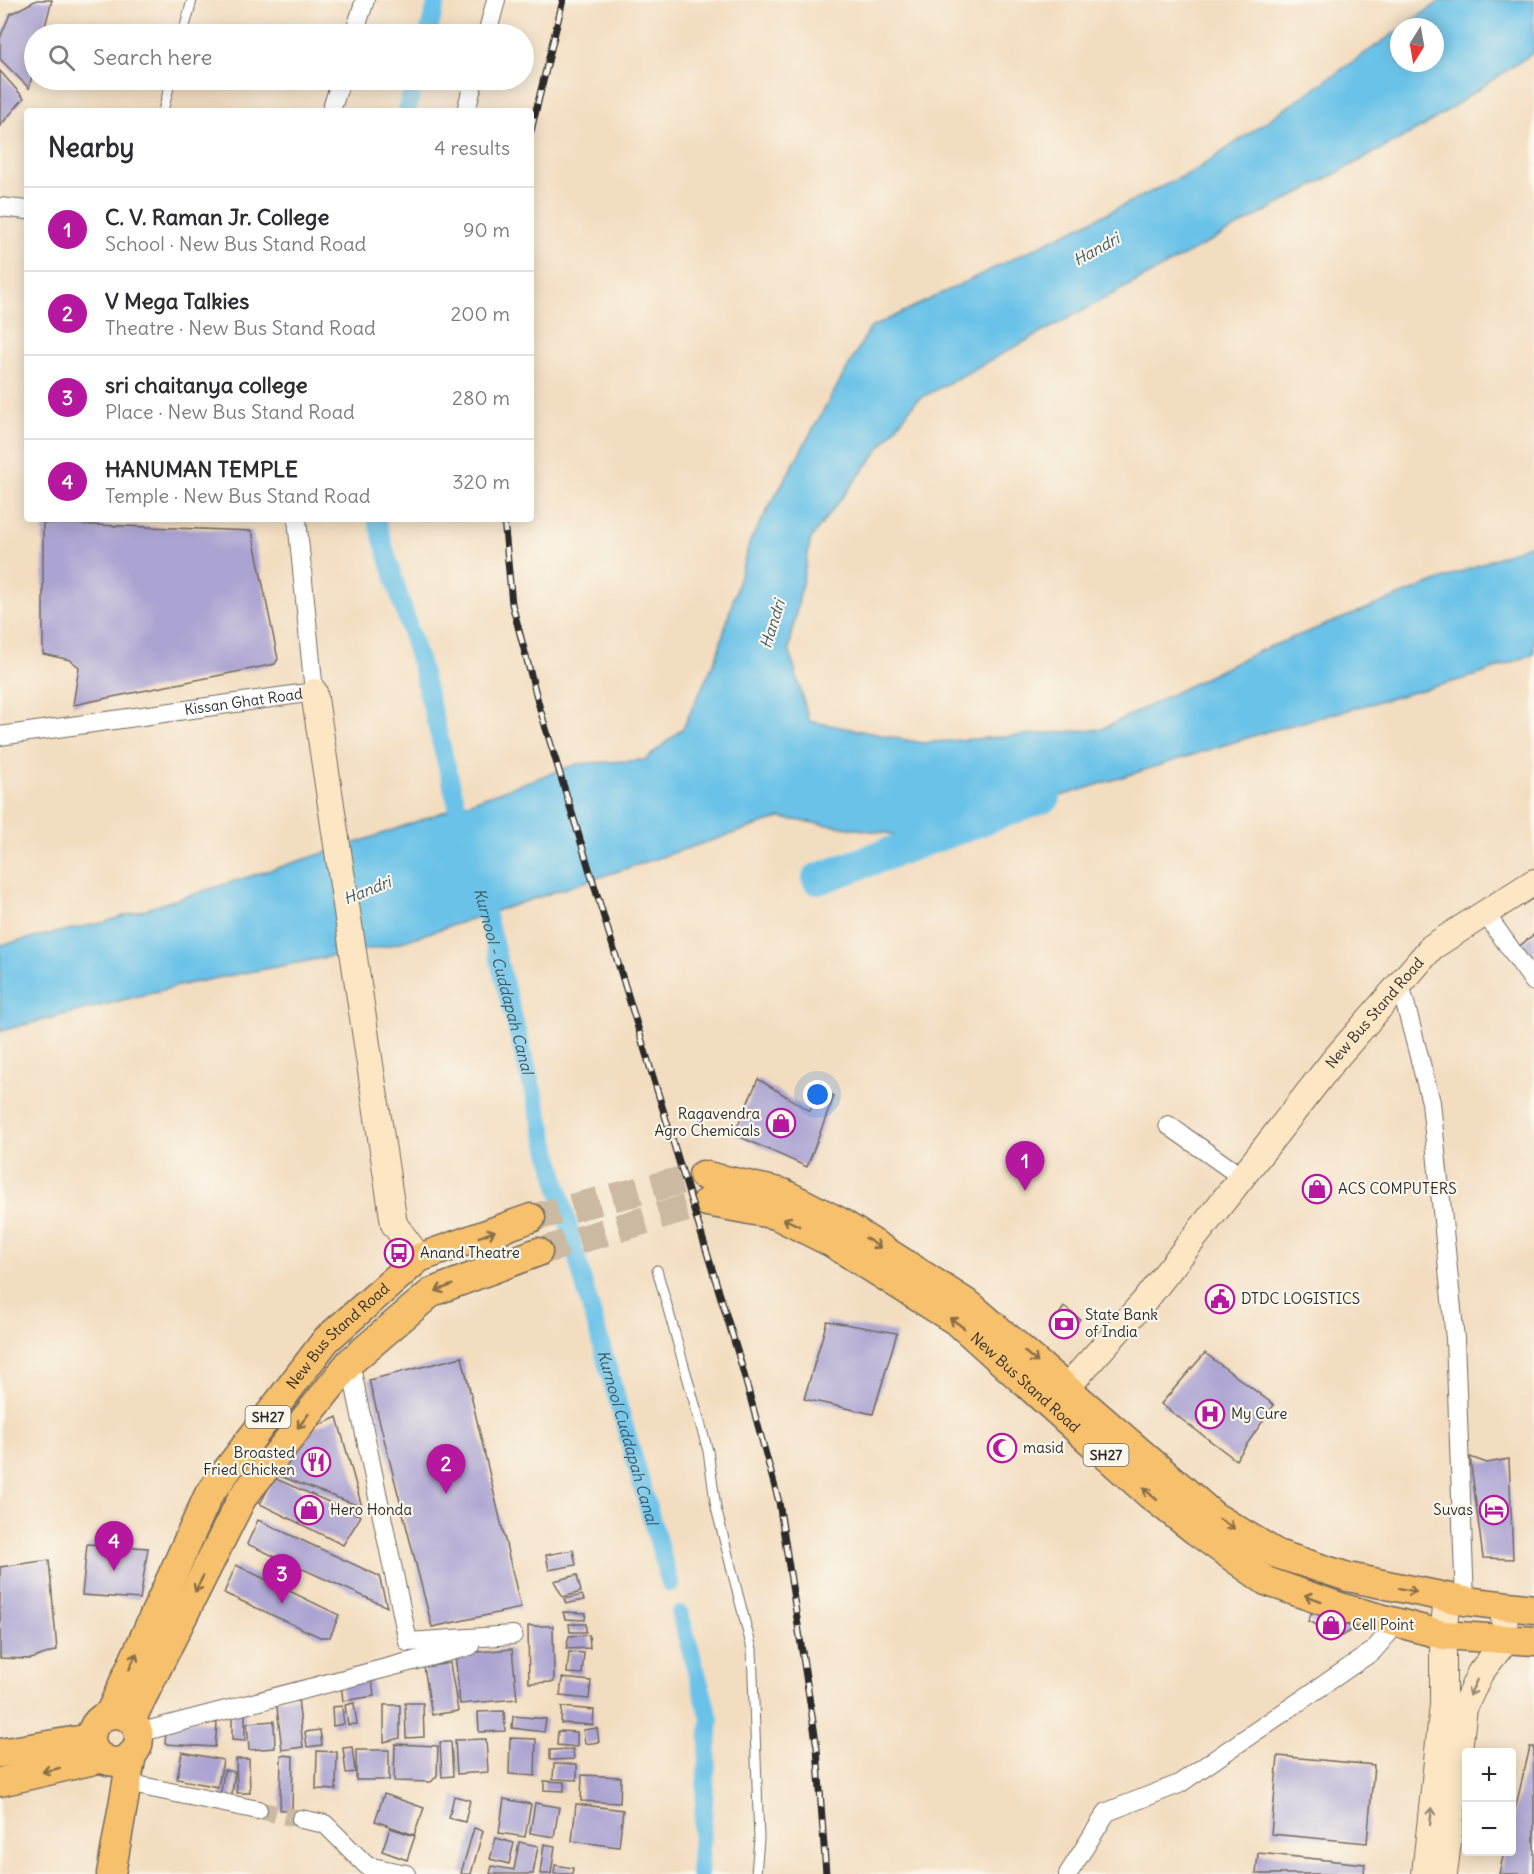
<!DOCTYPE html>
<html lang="en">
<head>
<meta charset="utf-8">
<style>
  body { margin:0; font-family:Delius,sans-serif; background:#f2f2f3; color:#2b2b33 }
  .controls { position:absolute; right:18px; bottom:18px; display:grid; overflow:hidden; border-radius:6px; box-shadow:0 3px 15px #0003 }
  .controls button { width:54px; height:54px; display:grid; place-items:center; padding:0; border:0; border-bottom:2px solid #e1e1e2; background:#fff; color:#2b2b33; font:30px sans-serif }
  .compass { position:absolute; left:1390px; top:18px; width:54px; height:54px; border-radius:50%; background:#fff; box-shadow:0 3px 15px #0003; rotate:191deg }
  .you { position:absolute; left:818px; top:1095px; width:21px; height:21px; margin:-15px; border:4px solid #fff; border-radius:50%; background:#1a73e8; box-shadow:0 0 0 9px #1a73e833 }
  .badge { display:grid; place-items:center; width:39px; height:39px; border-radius:50%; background:#b5179e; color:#fff; font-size:20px; font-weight:700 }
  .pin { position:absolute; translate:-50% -50px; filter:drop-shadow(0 2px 3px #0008) }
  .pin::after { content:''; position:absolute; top:32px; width:21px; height:18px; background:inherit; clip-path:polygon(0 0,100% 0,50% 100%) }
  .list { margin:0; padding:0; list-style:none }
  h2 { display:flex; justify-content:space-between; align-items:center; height:78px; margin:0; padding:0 24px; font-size:26px }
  h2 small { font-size:20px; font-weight:400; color:#7c7c81 }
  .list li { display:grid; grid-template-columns:39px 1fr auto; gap:18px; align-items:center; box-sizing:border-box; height:84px; padding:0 24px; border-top:2px solid #e1e1e2 }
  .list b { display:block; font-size:22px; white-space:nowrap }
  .list p { margin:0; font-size:20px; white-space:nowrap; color:#7c7c81 }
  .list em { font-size:20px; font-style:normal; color:#7c7c81 }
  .icon { flex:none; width:33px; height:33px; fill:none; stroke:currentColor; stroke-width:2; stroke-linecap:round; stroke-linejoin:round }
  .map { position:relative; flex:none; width:1534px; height:1874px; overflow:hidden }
  .search { position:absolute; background:#fff; box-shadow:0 3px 15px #0003; left:24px; top:24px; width:510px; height:66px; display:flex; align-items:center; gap:15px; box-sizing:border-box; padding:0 21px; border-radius:33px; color:#7c7c81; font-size:22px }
  .panel { position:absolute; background:#fff; box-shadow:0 3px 15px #0003; left:24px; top:108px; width:510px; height:414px; border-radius:6px }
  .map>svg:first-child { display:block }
</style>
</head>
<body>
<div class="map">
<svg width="1534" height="1874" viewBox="0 0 1534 1874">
  <rect width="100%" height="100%" fill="#fbf7ec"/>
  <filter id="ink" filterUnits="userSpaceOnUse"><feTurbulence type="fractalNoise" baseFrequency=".0167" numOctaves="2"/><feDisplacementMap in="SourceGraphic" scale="12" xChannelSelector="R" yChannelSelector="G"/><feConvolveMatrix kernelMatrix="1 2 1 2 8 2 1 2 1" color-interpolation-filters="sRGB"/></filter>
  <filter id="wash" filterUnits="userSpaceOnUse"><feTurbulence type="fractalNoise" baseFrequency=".008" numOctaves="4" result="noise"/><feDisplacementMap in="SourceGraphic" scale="24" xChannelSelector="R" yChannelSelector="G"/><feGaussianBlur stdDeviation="1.35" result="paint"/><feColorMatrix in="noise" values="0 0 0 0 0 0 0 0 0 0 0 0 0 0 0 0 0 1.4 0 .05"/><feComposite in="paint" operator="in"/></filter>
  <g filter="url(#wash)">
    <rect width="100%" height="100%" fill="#f3ddc0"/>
    <path fill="#6bc2e8" stroke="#4b768a" stroke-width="1.5" d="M1442,0h92v52l-110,74 -507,274 -106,138 -22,111 20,72 113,22 180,-14 157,-78 275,-108v111l-56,21 -209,56 -198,62 -158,44 -133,-19 -388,127 -206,39 -186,47v-86l105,-23 254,-80 218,-78 68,-4 38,-32 34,-72 33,-115 120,-213 326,-158 203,-140v33h36v-36h-32z"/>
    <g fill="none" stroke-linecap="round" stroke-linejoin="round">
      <g stroke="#6bc2e8" stroke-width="18">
        <path d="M428,34l9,-34"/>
        <path d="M407,111l8,-31"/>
        <path d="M376,519l46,151 41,159"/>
        <path id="s1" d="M480,890l106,402 84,291"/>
        <path d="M680,1614l30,105 -11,155"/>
      </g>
      <path stroke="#6bc2e8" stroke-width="32" d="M818,879l227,-82"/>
    </g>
    <g id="blocks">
      <g fill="#aba3d1">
        <path d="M37,0h15l-9,34h-9v34l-5,20 -29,-29v-21l10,-24z"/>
        <path d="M0,71l24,27 -24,28z"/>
        <path d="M43,523l209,8 26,128 -3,5 -202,41 6,-38 -9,-7 -27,-6z"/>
        <path d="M1534,934v45l-19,-29z"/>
        <path d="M758,1079l52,32 9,-22 15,7 -27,71 -73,-33z"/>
        <path d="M1064,1307l16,12 -14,20 -17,-10z"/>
        <path d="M827,1321l70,12 -24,81 -69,-15z"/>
        <path d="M1205,1353l69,52 -38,55 -75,-56z"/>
        <path d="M462,1357l59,251 -89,19 -63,-247z"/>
        <path d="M337,1417l25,90 -88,-33 40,-46z"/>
        <path d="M1470,1457l17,6 22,-4 4,100 -30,-1z"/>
        <path d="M274,1478l87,38 -18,29 -83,-41z"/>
        <path d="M258,1520l121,56 8,31 -140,-63z"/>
        <path d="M87,1544l61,4 -8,51 -58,-4z"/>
        <path d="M573,1550l3,15 -27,5 -3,-15z"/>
        <path d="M49,1560l8,90 -26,9 -31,-1v-91z"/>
        <path d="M236,1565l103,50 -9,22h-10l-96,-44z"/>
        <path d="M577,1575l4,17 -18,5 -9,-16z"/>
        <path d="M582,1595l2,5 -18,4 -2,-5z"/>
        <path d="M563,1612l23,1 -1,7 -20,-1z"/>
        <path d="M1312,1612l43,16 -13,8 -34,-15z"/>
        <path d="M569,1624h17v8h-16z"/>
        <path d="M528,1626h25l1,56 -25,1z"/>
        <path d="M589,1635l1,13 -24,1 3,-13z"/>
        <path d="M512,1649l5,50 -57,5 -5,-50z"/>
        <path d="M569,1652l15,1 -2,21 -15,-1z"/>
        <path d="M450,1663l8,48 -26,4 -8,-48z"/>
        <path d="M562,1678l29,3 -2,18 -29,-3z"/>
        <path d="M372,1679l2,17 -31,5 -2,-17z"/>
        <path d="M298,1697l5,50 -21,3 -6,-51z"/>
        <path d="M354,1703l3,21 -9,1 -3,-20z"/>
        <path d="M405,1703h18l1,34 -18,1z"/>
        <path d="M384,1705h16v33l-16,4z"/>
        <path d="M342,1706l2,18 -11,2 -1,-19z"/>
        <path d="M562,1707l32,3 -1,15 -32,-2z"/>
        <path d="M232,1710h13v31l-13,-1z"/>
        <path d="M504,1711l1,20 -26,1 -1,-20z"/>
        <path d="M513,1716l33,3 -2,13 -32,-4z"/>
        <path d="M167,1719l50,4 -2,24 -50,-3z"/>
        <path d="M274,1721l1,27 -26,2 -2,-27z"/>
        <path d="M597,1728l2,14 -14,2 -2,-14z"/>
        <path d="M320,1730l2,15 -15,2 -2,-15z"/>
        <path d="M558,1731l19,1v15l-20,-2z"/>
        <path d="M510,1738l26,1 -1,37 -26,-2z"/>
        <path d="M486,1739l2,33 -31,2 -2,-34z"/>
        <path d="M440,1742h11l2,34 -11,1z"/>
        <path d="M395,1744l43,2 -1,30 -6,6 -37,-1z"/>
        <path d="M352,1747l3,25 -9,1 -3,-25z"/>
        <path d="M1530,1747h4v127h-35l5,-22h8v-30z"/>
        <path d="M573,1749l1,10 -24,1v-10z"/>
        <rect x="356" y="1750" width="33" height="30"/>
        <path d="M317,1751l20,1 -1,38 -20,-1z"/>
        <path d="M182,1752l41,8 -5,27 -41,-8z"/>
        <path d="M281,1755l12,1 -1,54h-12z"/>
        <path d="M1278,1756l96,9 -7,78 -96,-9z"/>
        <path d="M236,1759h13l1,34h-13z"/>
        <path d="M554,1764h23v16l-24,-1z"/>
        <path d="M224,1770l11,2 -4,29 -11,-2z"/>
        <path d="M582,1775l39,2 -1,26 -39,-2z"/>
        <path d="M544,1781l20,1v9l-20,-1z"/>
        <path d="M384,1794l40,14 -10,27 -39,-14z"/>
        <path d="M454,1796l16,4 -5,22 -16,-4z"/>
        <path d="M504,1799l27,5 -6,33 -26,-4z"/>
        <path d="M535,1803l24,4 -5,30 -24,-4z"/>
        <path d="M576,1804l47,6 -4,37 -47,-6z"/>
        <path d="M390,1828l25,8 -8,24 -25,-9z"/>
        <path d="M474,1828l9,3 -12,43h-8l-2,-1z"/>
        <path d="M496,1838l18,5 -5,21 -19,-5z"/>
        <path d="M519,1842l19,4 -5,28h-43l2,-8 22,4z"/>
        <path d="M544,1844l11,2 -4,28h-11z"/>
        <path d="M1258,1853l107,11 -1,10h-108z"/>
        <path d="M555,1865l18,3 -1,6h-18z"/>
      </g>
    </g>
  </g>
  <g filter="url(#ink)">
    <use href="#blocks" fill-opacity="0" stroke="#71695f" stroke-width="1.5"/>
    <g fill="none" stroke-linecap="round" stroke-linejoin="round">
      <path stroke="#cbb9a2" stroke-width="18" stroke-dasharray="18 9" stroke-linecap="butt" d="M258,1810l43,9"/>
      <g stroke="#cbb9a2" stroke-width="28" stroke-dasharray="28 14" stroke-linecap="butt">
        <path d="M531,1218l172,-43"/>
        <path d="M538,1252l169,-50"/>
      </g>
      <g stroke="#71695f" stroke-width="11">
        <g id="lane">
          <path d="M183,34l9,-34"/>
          <path d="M163,111l8,-31"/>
          <path d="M657,1270l51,181 8,57 36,141 7,190 -3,35"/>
        </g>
      </g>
      <g stroke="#71695f" stroke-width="20">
        <g id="street">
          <path d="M354,34l11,-34"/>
          <path d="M487,34l9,-34"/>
          <path d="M331,111l10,-31"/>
          <path d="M466,111l8,-31"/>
          <path d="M0,207l27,3"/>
          <path id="s2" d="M0,736l314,-44 -17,-173"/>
          <path d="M1485,913l49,69"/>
          <path d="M1400,984l31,118 24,237 10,262"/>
          <path d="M1168,1125l75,53"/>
          <path d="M350,1362l58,280 105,-7"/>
          <path d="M138,1733l332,-87"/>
          <path d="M127,1783l131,27"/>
          <path d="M301,1819l24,5 42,42 39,8"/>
          <path d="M1068,1874l39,-62 72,-28 194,-133 25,-29"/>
        </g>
      </g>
      <g stroke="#71695f" stroke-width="28">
        <g id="secondary">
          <path d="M314,692l80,532 25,34"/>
          <path id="s3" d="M1050,1400l17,-13 76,-84 191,-243 98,-113 102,-65"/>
          <path d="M1425,1874l18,-169v-70l4,-37"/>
          <path d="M1444,1874l20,-166 16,-35 26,-33 -3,-34"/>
        </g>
      </g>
      <g stroke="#71695f" stroke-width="31">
        <g id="primary">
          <path d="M703,1175l80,18 57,29 131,84 243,210 63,38 71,23 117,24 69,8"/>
          <path id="s4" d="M707,1202l69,13 56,28 127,80 191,172 46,36 70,50 77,27 100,27 91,6"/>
          <circle cx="115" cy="1738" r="24"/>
          <path id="s5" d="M109,1715l100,-221 117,-154 93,-82 112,-40"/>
          <path d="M131,1720l111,-222 108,-136 82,-70 106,-40"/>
          <path d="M0,1753l91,-15"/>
          <path d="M0,1782l103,-24"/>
          <path d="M111,1874l21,-120"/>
        </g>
      </g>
      <use href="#lane" stroke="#fff" stroke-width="9"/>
      <use href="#street" stroke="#fff" stroke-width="18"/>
      <use href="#secondary" stroke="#fce6c4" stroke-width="26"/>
      <use href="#primary" stroke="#f7c06c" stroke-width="28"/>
      <g stroke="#2b2b2b" stroke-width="7">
        <g id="rail">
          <path d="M531,131l32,-131"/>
          <path d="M504,519l8,85 28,105 200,651 39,142 38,246 9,126"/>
        </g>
      </g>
      <use href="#rail" stroke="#fbf7ec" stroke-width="4.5" stroke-dasharray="14" stroke-linecap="butt"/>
    </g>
    <defs><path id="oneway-shaft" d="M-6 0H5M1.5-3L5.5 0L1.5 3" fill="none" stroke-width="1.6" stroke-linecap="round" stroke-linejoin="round" transform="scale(1.5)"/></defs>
    <g stroke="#876e48">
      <use href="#oneway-shaft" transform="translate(791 1222) rotate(-154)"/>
      <use href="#oneway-shaft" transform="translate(487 1234) rotate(-20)"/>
      <use href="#oneway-shaft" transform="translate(873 1243) rotate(33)"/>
      <use href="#oneway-shaft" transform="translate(444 1288) rotate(159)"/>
      <use href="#oneway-shaft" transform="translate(957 1323) rotate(-144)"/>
      <use href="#oneway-shaft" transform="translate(1031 1357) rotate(40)"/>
      <use href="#oneway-shaft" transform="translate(303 1421) rotate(128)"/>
      <use href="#oneway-shaft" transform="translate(1150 1494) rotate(-140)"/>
      <use href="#oneway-shaft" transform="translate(1227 1524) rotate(32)"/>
      <use href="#oneway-shaft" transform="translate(199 1584) rotate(117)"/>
      <use href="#oneway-shaft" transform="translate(1408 1590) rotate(12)"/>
      <use href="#oneway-shaft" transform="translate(1313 1598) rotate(-160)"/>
      <use href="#oneway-shaft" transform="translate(133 1661) rotate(-66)"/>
      <use href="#oneway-shaft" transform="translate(51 1770) rotate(167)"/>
    </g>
    <g stroke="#948878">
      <use href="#oneway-shaft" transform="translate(1473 1688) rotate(115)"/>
      <use href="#oneway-shaft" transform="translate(1431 1816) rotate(-84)"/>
    </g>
  </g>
  <defs>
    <g id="shop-ring" transform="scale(1.5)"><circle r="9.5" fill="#fbf7ec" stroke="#b5179e" stroke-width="1.5"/><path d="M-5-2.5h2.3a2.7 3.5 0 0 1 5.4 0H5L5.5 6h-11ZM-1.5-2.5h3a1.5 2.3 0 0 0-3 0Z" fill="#b5179e"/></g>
    <g id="bus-ring" transform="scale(1.5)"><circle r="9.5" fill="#fbf7ec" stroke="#b5179e" stroke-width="1.5"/><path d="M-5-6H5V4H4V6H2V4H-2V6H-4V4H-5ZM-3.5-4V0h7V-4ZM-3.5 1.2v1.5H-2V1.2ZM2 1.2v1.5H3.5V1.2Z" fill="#b5179e"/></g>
    <g id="civic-ring" transform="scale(1.5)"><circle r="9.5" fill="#fbf7ec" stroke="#b5179e" stroke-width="1.5"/><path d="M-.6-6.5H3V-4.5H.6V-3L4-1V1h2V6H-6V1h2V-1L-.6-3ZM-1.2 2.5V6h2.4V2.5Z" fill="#b5179e"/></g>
    <g id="bank-ring" transform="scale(1.5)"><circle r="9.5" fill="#fbf7ec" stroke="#b5179e" stroke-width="1.5"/><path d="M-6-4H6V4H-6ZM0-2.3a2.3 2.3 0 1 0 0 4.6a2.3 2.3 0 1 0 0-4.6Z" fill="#b5179e"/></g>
    <g id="hospital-ring" transform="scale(1.5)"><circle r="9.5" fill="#fbf7ec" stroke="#b5179e" stroke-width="1.5"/><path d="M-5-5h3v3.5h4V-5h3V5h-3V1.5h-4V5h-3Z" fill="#b5179e"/></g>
    <g id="mosque-ring" transform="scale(1.5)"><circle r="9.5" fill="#fbf7ec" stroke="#b5179e" stroke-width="1.5"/><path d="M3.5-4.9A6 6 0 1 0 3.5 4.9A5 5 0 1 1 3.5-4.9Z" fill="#b5179e"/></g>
    <g id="restaurant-ring" transform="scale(1.5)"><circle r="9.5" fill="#fbf7ec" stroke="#b5179e" stroke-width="1.5"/><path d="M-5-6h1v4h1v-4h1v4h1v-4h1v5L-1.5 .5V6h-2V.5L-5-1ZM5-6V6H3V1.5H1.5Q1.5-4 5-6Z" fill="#b5179e"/></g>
    <g id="hotel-ring" transform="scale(1.5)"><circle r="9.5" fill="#fbf7ec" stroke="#b5179e" stroke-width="1.5"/><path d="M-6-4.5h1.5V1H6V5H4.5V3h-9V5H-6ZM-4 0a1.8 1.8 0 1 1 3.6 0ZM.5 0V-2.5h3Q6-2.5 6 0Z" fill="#b5179e"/></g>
  </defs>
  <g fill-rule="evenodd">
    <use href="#shop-ring" x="781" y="1123"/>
    <use href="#shop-ring" x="1317" y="1189"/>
    <use href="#bus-ring" x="399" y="1253"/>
    <use href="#civic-ring" x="1220" y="1299"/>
    <use href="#bank-ring" x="1064" y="1324"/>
    <use href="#hospital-ring" x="1210" y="1414"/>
    <use href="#mosque-ring" x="1002" y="1448"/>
    <use href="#restaurant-ring" x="316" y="1462"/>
    <use href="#shop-ring" x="309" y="1510"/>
    <use href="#hotel-ring" x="1494" y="1510"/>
    <use href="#shop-ring" x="1331" y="1625"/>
  </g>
  <g text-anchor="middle" stroke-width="4.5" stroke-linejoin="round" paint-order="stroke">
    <g fill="#fbf7ec" stroke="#696865" stroke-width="1.5">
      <rect x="245.5" y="1406" width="45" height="22" rx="4.5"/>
      <rect x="1083.5" y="1444" width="45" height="22" rx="4.5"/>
    </g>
    <g font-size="14" font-weight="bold" fill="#2b2b2b">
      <text x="268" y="1422">SH27</text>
      <text x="1106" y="1460">SH27</text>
    </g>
    <g font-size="15" fill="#2b2b2b" stroke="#fbf7ec">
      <text dy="5" stroke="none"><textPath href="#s2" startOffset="246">Kissan Ghat Road</textPath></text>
      <text dy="5" stroke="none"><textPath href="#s3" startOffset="506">New Bus Stand Road</textPath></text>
      <text dy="5" stroke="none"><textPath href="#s5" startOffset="447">New Bus Stand Road</textPath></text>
      <text dy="5" stroke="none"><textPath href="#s4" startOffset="372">New Bus Stand Road</textPath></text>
    </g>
    <g font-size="15" fill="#2b2b2b" stroke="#fbf7ec" text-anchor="start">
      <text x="760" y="1119" text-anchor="end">Ragavendra<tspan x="760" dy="17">Agro Chemicals</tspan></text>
      <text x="1338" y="1194">ACS COMPUTERS</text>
      <text x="420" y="1258">Anand Theatre</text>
      <text x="1241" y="1304">DTDC LOGISTICS</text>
      <text x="1085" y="1320">State Bank<tspan x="1085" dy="17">of India</tspan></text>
      <text x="1231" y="1419">My Cure</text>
      <text x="1023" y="1453">masid</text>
      <text x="295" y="1458" text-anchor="end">Broasted<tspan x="295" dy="17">Fried Chicken</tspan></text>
      <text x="330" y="1515">Hero Honda</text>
      <text x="1473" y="1515" text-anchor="end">Suvas</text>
      <text x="1352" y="1630">Cell Point</text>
    </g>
    <g font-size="16" font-style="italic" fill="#3e5864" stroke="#fbf7ec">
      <text transform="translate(1096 249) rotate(-29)" y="6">Handri</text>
      <text transform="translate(772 624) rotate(-73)" y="6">Handri</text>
      <text transform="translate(367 890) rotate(-22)" y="6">Handri</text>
      <text dy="6" stroke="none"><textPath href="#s1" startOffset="94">Kurnool - Cuddapah Canal</textPath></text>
      <text dy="6" stroke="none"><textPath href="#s1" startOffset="567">Kurnool Cuddapah Canal</textPath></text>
    </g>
  </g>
</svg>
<div class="controls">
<button>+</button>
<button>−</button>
</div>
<svg class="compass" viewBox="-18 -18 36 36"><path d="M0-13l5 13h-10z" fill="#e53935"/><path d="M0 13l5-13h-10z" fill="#7c7c81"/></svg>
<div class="you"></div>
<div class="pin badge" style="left:1025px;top:1191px">1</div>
<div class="pin badge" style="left:446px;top:1494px">2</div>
<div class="pin badge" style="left:282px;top:1604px">3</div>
<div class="pin badge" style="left:114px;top:1571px">4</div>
<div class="search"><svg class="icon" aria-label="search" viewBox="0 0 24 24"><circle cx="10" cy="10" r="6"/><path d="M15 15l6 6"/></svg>Search here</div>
<section class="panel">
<h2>Nearby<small>4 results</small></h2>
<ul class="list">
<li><span class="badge">1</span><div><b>C. V. Raman Jr. College</b><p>School · New Bus Stand Road</p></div><em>90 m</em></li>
<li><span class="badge">2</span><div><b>V Mega Talkies</b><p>Theatre · New Bus Stand Road</p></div><em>200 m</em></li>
<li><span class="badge">3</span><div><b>sri chaitanya college</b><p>Place · New Bus Stand Road</p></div><em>280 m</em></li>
<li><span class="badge">4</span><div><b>HANUMAN TEMPLE</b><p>Temple · New Bus Stand Road</p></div><em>320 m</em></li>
</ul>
</section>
</div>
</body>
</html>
